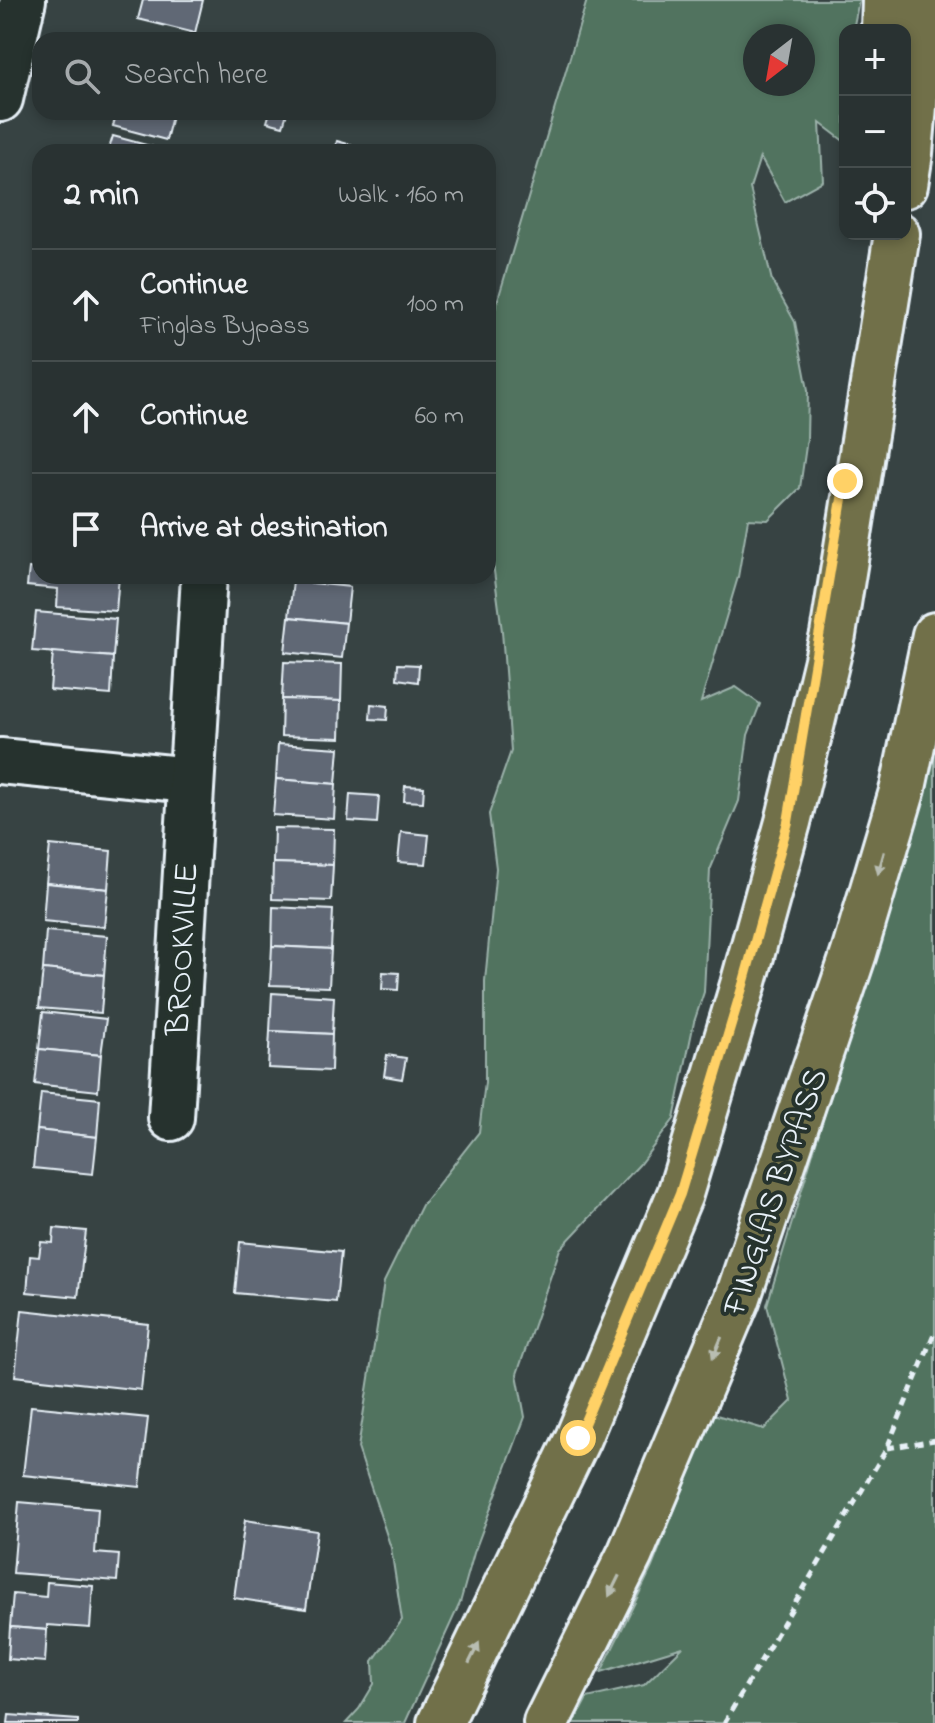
<!DOCTYPE html>
<html lang="en">
<head>
<meta charset="utf-8">
<style>
  body { margin:0; font-family:"Indie Flower",sans-serif; background:#353e3e; color:#f1f3f6 }
  .controls { position:absolute; right:24px; top:24px; display:grid; overflow:hidden; border-radius:16px; box-shadow:0 4px 12px #0003 }
  .controls button { width:72px; height:72px; display:grid; place-items:center; padding:0; border:0; border-bottom:2px solid #454d4d; background:#293232; color:#f1f3f6; font:40px sans-serif }
  .compass { position:absolute; left:743px; top:24px; width:72px; height:72px; border-radius:50%; background:#293232; box-shadow:0 4px 12px #0003; rotate:211deg }
  .stop { position:absolute; width:24px; height:24px; margin:-18px; border:6px solid #ffd166; border-radius:50%; background:#fff }
  .stop.end { background:#ffd166; border-color:#fff; box-shadow:0 2px 8px #0008 }
  .list { margin:0; padding:0; list-style:none }
  h2 { display:flex; justify-content:space-between; align-items:center; height:104px; margin:0; padding:0 32px; font-size:34px }
  h2 small { font-size:26px; font-weight:400; color:#a5aaac }
  .list li { display:grid; grid-template-columns:52px 1fr auto; gap:24px; align-items:center; box-sizing:border-box; height:112px; padding:0 32px; border-top:2px solid #454d4d }
  .list b { display:block; font-size:30px; white-space:nowrap }
  .list p { margin:0; font-size:26px; white-space:nowrap; color:#a5aaac }
  .list em { font-size:26px; font-style:normal; color:#a5aaac }
  .icon { flex:none; width:44px; height:44px; fill:none; stroke:currentColor; stroke-width:2; stroke-linecap:round; stroke-linejoin:round }
  .map { position:relative; flex:none; width:935px; height:1723px; overflow:hidden }
  .search { position:absolute; background:#293232; box-shadow:0 4px 12px #0003; left:32px; top:32px; width:464px; height:88px; display:flex; align-items:center; gap:20px; box-sizing:border-box; padding:0 28px; border-radius:24px; color:#a5aaac; font-size:30px }
  .panel { position:absolute; background:#293232; box-shadow:0 4px 12px #0003; left:32px; top:144px; width:464px; height:440px; border-radius:24px }
  .map>svg:first-child { display:block }
</style>
</head>
<body>
<div class="map">
<svg width="935" height="1723" viewBox="0 0 935 1723">
  <rect width="100%" height="100%" fill="#374343"/>
  <filter id="ink" filterUnits="userSpaceOnUse"><feTurbulence type="fractalNoise" baseFrequency=".0125" numOctaves="2"/><feDisplacementMap in="SourceGraphic" scale="16" xChannelSelector="R" yChannelSelector="G"/><feConvolveMatrix kernelMatrix="1 2 1 2 8 2 1 2 1" color-interpolation-filters="sRGB"/></filter>
  <g filter="url(#ink)">
    <g fill="#51735e" stroke="#9cb2ab" stroke-width="2" fill-rule="evenodd">
      <path d="M587,0h272l-6,30h-8v112l-25,-19 3,58 -38,21 -25,-45 -10,31 22,93 23,41 13,68 -1,49 -7,49 -32,32 -20,-1 -10,58 -37,125 35,-15 24,17 -12,31 -9,66 -29,69 -6,122 -10,30 -20,97 -35,46 -79,84 -43,125 8,43 -51,136 -14,50 -55,120h-59l13,-14 15,-25 -1,-23 29,-41 -11,-72 -33,-100 26,-166 38,-77 57,-73 6,-50v-101l11,-113 -7,-54 22,-63 -9,-120 -14,-105v-193zM755,36h48v48h-48z"/>
      <path d="M935,731v992h-361l13,-25 57,-13 39,-38 -82,25 51,-105 61,-153 51,15 28,-28 -25,-96 144,-477z"/>
    </g>
    <g fill="#606875" stroke="#e8f1f8" stroke-width="2">
      <path d="M143,0h60l-8,33 -57,-14z"/>
      <path d="M117,112h56l-7,28 -53,-14z"/>
      <path d="M270,112l17,1 -4,13 -16,-4z"/>
      <path d="M113,136l52,14v2h-57z"/>
      <path d="M337,141l40,11h-43z"/>
      <path d="M29,568l11,1v7h79l-3,35 -59,-4 1,-18 -31,-3z"/>
      <path d="M293,581l57,6 -4,36 -57,-6z"/>
      <path d="M36,612l80,7 -3,38 -81,-6z"/>
      <path d="M289,617l57,6 -4,35 -57,-6z"/>
      <path d="M53,652l60,5 -2,38 -61,-5z"/>
      <path d="M284,662l58,2 -1,37 -59,-2z"/>
      <path d="M398,664l21,1 -1,17 -21,-3z"/>
      <path d="M282,699l59,2 -1,37 -59,-2z"/>
      <path d="M371,704l17,2 -1,14 -17,-1z"/>
      <path d="M278,744l61,4 -3,36 -60,-5z"/>
      <path d="M276,779l60,5 -2,35 -61,-4z"/>
      <path d="M405,786l19,1 -1,15 -19,-1z"/>
      <path d="M350,794l29,2 -2,27 -29,-2z"/>
      <path d="M274,828l60,1 -1,36 -60,-2z"/>
      <path d="M401,832l28,3 -3,29 -28,-2z"/>
      <path d="M50,845l61,6 -3,38 -62,-6z"/>
      <path d="M273,863l60,2 -2,36 -59,-2z"/>
      <path d="M46,883l62,6 -4,38 -61,-6z"/>
      <path d="M273,907l60,3 -2,39 -59,-3z"/>
      <path d="M46,931l61,5 -3,39 -61,-6z"/>
      <path d="M272,946l59,3 -2,38 -59,-2z"/>
      <path d="M43,969l61,6 -3,38 -62,-5z"/>
      <path d="M383,972l16,1 -1,17 -16,-1z"/>
      <path d="M272,993l62,4 -2,37 -62,-3z"/>
      <path d="M43,1012l63,7 -5,36 -62,-6z"/>
      <path d="M270,1031l62,3 -1,37 -63,-3z"/>
      <path d="M39,1049l62,6 -3,36 -63,-7z"/>
      <path d="M387,1055l19,3 -4,21 -18,-3z"/>
      <path d="M41,1093l59,6 -3,38 -60,-7z"/>
      <path d="M37,1130l60,7 -4,37 -60,-6z"/>
      <path d="M54,1228l32,3 -8,66 -51,-5 3,-36 9,1 2,-15 12,1z"/>
      <path d="M240,1242l101,10 -5,50 -101,-9z"/>
      <path d="M22,1310l126,14 -7,66 -126,-14z"/>
      <path d="M31,1406l117,12 -8,69 -117,-12z"/>
      <path d="M19,1502l79,7 -3,44 24,2 -2,26 -104,-8z"/>
      <path d="M245,1520l72,11 -11,78 -72,-11z"/>
      <path d="M47,1582l46,4 -3,42 -43,-3v5l-37,-3 3,-33 33,3z"/>
      <path d="M10,1627l37,3 -2,32 -37,-3z"/>
      <path d="M9,1715l69,5v3h-70z"/>
    </g>
    <g fill="none" stroke-linecap="round" stroke-linejoin="round">
      <g stroke="#e8f1f8" stroke-width="50">
        <g id="minor">
          <path d="M0,99l23,-99"/>
          <path d="M0,761l190,19"/>
          <path d="M171,1118l33,-542"/>
        </g>
      </g>
      <g stroke="#e8f1f8" stroke-width="50">
        <g id="major">
          <path d="M884,30l1,-30"/>
          <path d="M905,185l5,-32 13,-153"/>
          <path d="M440,1723l138,-285 102,-244 63,-209 45,-163 45,-187 64,-401"/>
          <path d="M546,1723l84,-169 107,-254 117,-347 49,-165 32,-153"/>
        </g>
      </g>
      <g stroke="#e8f1f8" stroke-width="5" stroke-dasharray="8 6" stroke-linecap="butt">
        <path d="M887,1448l48,-8"/>
        <path d="M724,1723l163,-275 48,-117"/>
      </g>
      <use href="#minor" stroke="#26332d" stroke-width="44"/>
      <use href="#major" stroke="#71704a" stroke-width="44"/>
    </g>
    <defs><path id="oneway-solid" d="M-6-.8H1V-3.2L6.5 0L1 3.2V.8H-6Z" transform="scale(2)"/></defs>
    <g fill="#b8bdb2">
      <use href="#oneway-solid" transform="translate(881 863) rotate(106)"/>
      <use href="#oneway-solid" transform="translate(717 1348) rotate(113)"/>
      <use href="#oneway-solid" transform="translate(614 1586) rotate(116)"/>
      <use href="#oneway-solid" transform="translate(474 1653) rotate(-64)"/>
    </g>
  </g>
  <g fill="none" stroke-linecap="round" stroke-linejoin="round" filter="url(#ink)">
    <path stroke="#ffd166" stroke-width="10" d="M578,1438l102,-244 63,-209 45,-163 57,-341"/>
  </g>
  <g text-anchor="middle" stroke-width="8" stroke-linejoin="round" paint-order="stroke">
    <g font-size="34" fill="#e8f1f8" stroke="#26332d">
      <text transform="translate(180 949) rotate(-87)" y="12">BROOKVILLE</text>
      <text transform="translate(773 1191) rotate(-71)" y="12">FINGLAS BYPASS</text>
    </g>
  </g>
</svg>
<div class="controls">
<button>+</button>
<button>−</button>
<button><svg class="icon" aria-label="locate" viewBox="0 0 24 24"><circle cx="12" cy="12" r="6"/><path d="M12 2v4M12 18v4M2 12h4M18 12h4"/></svg></button>
</div>
<svg class="compass" viewBox="-18 -18 36 36"><path d="M0-13l5 13h-10z" fill="#e53935"/><path d="M0 13l5-13h-10z" fill="#a5aaac"/></svg>
<div class="stop" style="left:578px;top:1438px"></div>
<div class="stop end" style="left:845px;top:481px"></div>
<div class="search"><svg class="icon" aria-label="search" viewBox="0 0 24 24"><circle cx="10" cy="10" r="6"/><path d="M15 15l6 6"/></svg>Search here</div>
<section class="panel">
<h2>2 min<small>Walk · 160 m</small></h2>
<ul class="list">
<li><svg class="icon" aria-label="ahead" viewBox="0 0 24 24"><path d="M12 20V5M6 11l6-6 6 6"/></svg><div><b>Continue</b><p>Finglas Bypass</p></div><em>100 m</em></li>
<li><svg class="icon" aria-label="ahead" viewBox="0 0 24 24"><path d="M12 20V5M6 11l6-6 6 6"/></svg><div><b>Continue</b></div><em>60 m</em></li>
<li><svg class="icon" aria-label="arrive" viewBox="0 0 24 24"><path d="M6 21V4h12l-3 4 3 4H6"/></svg><div><b>Arrive at destination</b></div></li>
</ul>
</section>
</div>
</body>
</html>
